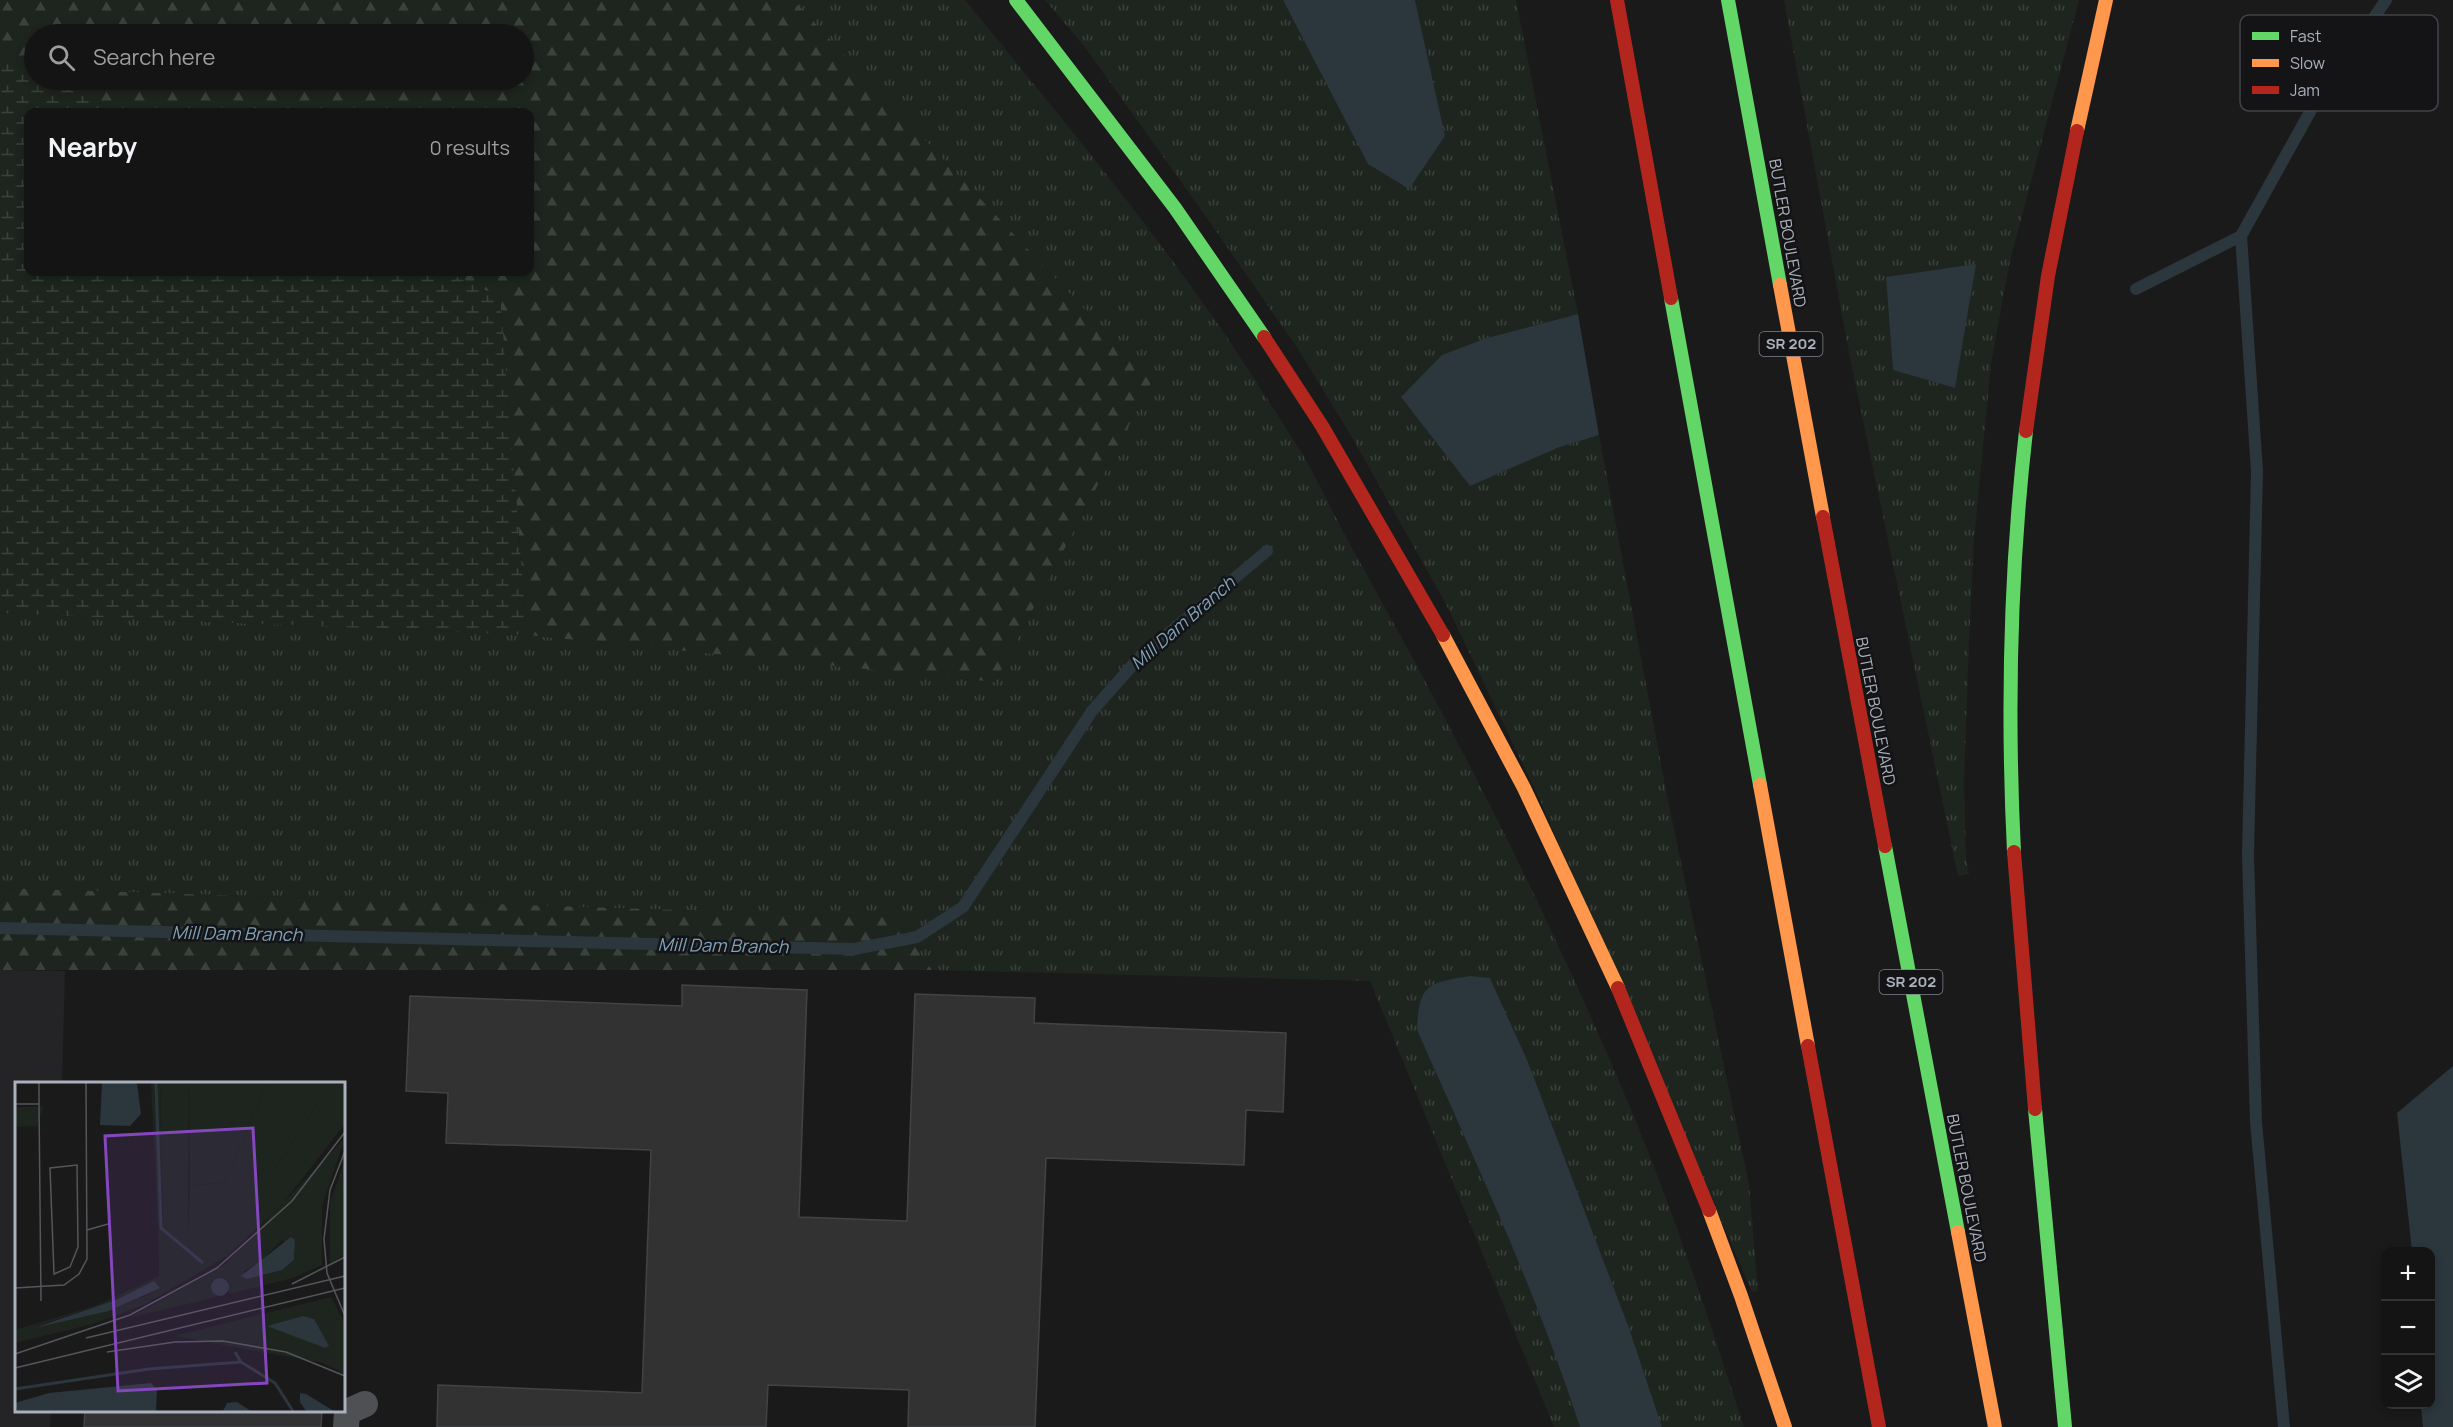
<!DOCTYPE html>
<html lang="en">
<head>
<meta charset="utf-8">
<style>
  body { margin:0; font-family:Manrope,sans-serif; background:#212122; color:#f1f3f6 }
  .controls { position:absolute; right:18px; bottom:18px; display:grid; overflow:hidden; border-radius:12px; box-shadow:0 3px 9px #0003 }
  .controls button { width:54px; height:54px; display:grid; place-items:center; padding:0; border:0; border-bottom:2px solid #333334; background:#141414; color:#f1f3f6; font:30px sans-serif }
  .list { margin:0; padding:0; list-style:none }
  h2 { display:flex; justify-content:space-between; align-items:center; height:78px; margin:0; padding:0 24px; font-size:26px }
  h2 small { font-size:20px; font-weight:400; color:#9d9ea0 }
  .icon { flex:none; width:33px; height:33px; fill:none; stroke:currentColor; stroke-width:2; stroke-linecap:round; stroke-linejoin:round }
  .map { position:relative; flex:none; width:2453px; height:1427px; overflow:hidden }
  .search { position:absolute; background:#141414; box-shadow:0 3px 9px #0003; left:24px; top:24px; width:510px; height:66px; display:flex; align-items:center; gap:15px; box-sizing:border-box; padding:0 21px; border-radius:33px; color:#9d9ea0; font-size:22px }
  .panel { position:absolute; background:#141414; box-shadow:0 3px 9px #0003; left:24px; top:108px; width:510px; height:168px; border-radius:12px }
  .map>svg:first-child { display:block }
</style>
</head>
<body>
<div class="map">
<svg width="2453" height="1427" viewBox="0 0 2453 1427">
  <defs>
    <pattern id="grass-tufts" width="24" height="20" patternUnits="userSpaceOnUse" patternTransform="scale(1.5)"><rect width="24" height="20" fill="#1d251e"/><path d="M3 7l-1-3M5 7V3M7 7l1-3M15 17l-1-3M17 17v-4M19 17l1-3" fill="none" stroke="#3b423d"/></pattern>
    <pattern id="forest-firs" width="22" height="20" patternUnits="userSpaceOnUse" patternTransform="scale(1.5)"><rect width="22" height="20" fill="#1d251e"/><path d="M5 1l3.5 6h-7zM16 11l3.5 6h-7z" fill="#3b423d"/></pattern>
    <pattern id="wetland-marsh" width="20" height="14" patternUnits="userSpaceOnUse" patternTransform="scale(1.5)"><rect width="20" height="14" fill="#1d251e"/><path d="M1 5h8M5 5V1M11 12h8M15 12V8" fill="none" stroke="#3b423d"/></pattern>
  </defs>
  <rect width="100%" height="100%" fill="#1a1a1a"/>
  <path fill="#242426" d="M0,970l65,1 -3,112 -46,1v326l35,1 -1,16h-50z"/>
  <g fill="url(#grass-tufts)">
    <path d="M793,0h172c85,104 171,207 248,317 31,45 61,92 90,138 19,33 35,69 54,102 102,182 197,367 277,560 42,101 76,206 110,310h-82l-33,-99 -101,-266 -38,-84 -73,52c58,131 119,261 163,397h-26l-184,-446 -438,-11 -39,-53 -893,-29v-275l527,22 468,47 157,-301z"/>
    <path d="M1045,0h238l162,136 -30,-136h101l62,314 -91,24 70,110 42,-13 68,361 82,388 9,107 -6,1 -213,-494 -93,-194 -93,-165 -55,-90 -89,-128 -125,-175z"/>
    <path d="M1784,0h295l-70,265 -18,99 -17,176 -5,100 -5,142 2,78 3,14 -11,2 -109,-523z"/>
  </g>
  <g fill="url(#forest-firs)">
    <path d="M0,0h793l359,381 -157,301 -468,-47 -27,-338 -53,-25h83v-160h-412l-68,-32h474v-46h-490v38l-34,-16z"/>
    <path d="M0,888l893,29 39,53h-932z"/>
  </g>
  <path fill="url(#wetland-marsh)" d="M0,56l34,16v8h16l68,32h-90v160h419l53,25 27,338 -527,-22z"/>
  <g fill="#2c363d">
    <path d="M1283,0h132l30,136 -36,53 -41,-25z"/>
    <path d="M1976,264l-21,124 -62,-18 -7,-93z"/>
    <path d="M1578,314l21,121 -42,13 -87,38 -69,-89 41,-42 45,-17z"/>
    <path d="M1470,976l20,2 38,84 101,266 33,99h-82c-44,-136 -105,-266 -163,-397 2,-46 10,-47 53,-54z"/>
    <path d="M2453,1066v361h-30l-2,-22 9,-1v-152l-18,-1 -15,-138z"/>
  </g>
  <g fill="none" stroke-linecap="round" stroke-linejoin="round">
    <g stroke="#2c363d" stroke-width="12">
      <path d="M2241,236l16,235 -9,384 8,267 28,305"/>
      <path d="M2136,289l105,-53 70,-126 75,-110"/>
      <path d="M0,928l854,21 63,-12 46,-30 129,-196 46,-52 129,-108"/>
    </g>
  </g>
  <g fill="#323232" stroke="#424346" stroke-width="1.5">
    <path d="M682,985l125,5 -8,227 108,4 8,-227 120,4 -1,25 252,10 -3,79 -37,-2 -2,55 -198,-7 -11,269h-127l1,-37 -141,-5 -2,42h-329l1,-42 204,8 9,-243 -205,-7 2,-50 -42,-2 4,-95 272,10z"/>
    <path d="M85,1410h237l-1,17h-237z"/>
  </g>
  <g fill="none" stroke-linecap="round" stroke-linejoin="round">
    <path stroke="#4e5053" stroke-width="26" d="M346,1427l1,-15 18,-8"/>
    <g stroke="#63d668" stroke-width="14">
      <path d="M1016,0l159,208 89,129"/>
      <path d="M1728,0l52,285"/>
      <path d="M1671,298l89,487"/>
      <path d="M1885,846l73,386"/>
      <path d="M2014,852c-7,-141 -4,-281 12,-421"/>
      <path d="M2035,1109l30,318"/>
    </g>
    <g stroke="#ff974d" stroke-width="14">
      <path d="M2077,131l29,-131"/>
      <path d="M1780,285l43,232"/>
      <path d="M1443,635l81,153 94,200"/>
      <path d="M1760,785l48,261"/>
      <path d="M1709,1210l32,86 44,131"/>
      <path d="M1958,1232l37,195"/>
    </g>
    <g stroke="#b3261e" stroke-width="14">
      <path d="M1617,0l54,298"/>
      <path d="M1264,337l58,89 121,209"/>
      <path d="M2026,431l22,-155 29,-145"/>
      <path d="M1823,517l62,329"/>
      <path d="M2014,852l21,257"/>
      <path d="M1618,988l91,222"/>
      <path d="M1808,1046l71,381"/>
    </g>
  </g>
  <g text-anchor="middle" stroke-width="5" stroke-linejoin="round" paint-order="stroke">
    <g fill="#141416" stroke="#7d828a" stroke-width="1.5">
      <rect x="1759.5" y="332" width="63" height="24" rx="4.5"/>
      <rect x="1879.5" y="970" width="63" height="24" rx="4.5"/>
    </g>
    <g font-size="15" font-weight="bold" fill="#aab1bc">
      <text x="1791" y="349">SR 202</text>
      <text x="1911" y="987">SR 202</text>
    </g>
    <g font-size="16" fill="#aab1bc" stroke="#141416">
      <text transform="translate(1788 233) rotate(80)" y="6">BUTLER BOULEVARD</text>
      <text transform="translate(1876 711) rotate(79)" y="6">BUTLER BOULEVARD</text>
      <text transform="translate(1967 1188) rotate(79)" y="6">BUTLER BOULEVARD</text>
    </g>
    <g font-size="18" font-style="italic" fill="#80a2b9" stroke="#141416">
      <text transform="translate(1183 623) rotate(-41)" y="6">Mill Dam Branch</text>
      <text transform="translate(237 934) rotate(1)" y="6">Mill Dam Branch</text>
      <text transform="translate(723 946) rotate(1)" y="6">Mill Dam Branch</text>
    </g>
  </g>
  <g transform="translate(15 1082)">
    <rect width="330" height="330" fill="#1a1a1a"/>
    <path d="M145,1h29l-1,152 86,-65 57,-87h14v41l-65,83 -53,49 -81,48 -53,20 -78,19v-13l82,-25 62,-29 -1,-46 5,-4zM139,199l-3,12 -42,18 -75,16 84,-28zM0,25h28l-6,19 -22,1zM330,56l-23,68v59l-29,13 -64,16 -3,-9 -11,7 2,5 -88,21 95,-53zM267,158l13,11 -1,9 -12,10 -35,9 -3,-8 16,-9zM330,78v94l-15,10v-62zM316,215l14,26v51l-22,-11 -150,-27z" fill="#1d251e" fill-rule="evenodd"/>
    <path d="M136,1h9l3,143 -5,4zM252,1h64l-57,87 2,22 -56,58 -32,-15 2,-49 35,-4z" fill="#1d251e"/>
    <path d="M174,1h78l-42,99 -35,4z" fill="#1d251e"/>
    <path d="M87,1h35l4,31 -11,12 -30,-1zM276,155l4,3 -1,20 -12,10 -35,9 -6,-3zM196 205a9 9 0 1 1 18 0a9 9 0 1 1-18 0ZM139,199l6,7 -51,23 -75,17 84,-29zM288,234l11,3 15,27 -4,2 -58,-22zM136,301l6,7 -1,21h-141v-8l34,-10zM285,311l6,1 28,17h-28l-6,-9zM222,320l14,9h-28l4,-8z" fill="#2c363d"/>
    <path fill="none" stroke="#2c363d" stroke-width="3" d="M141,1l5,145 42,35M220,270l6,10 34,21 18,28M0,307l134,-20 92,-7"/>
    <path fill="none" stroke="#54565b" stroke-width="1.5" d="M0,22h24v-21M24,22l2,197M330,69l-15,39 -6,49 3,34 18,43M62,83l1,82 -8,20 -16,7 -4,-106zM72,148l21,-6M277,202l53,-27M0,206l49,-3 15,-11 8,-15 -1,-176M71,256l259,-62M92,270l68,-10 48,-1 63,11 59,24M0,272l115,-39 87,-47 75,-67 53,-69M0,286l330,-80"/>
    <path fill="#8447be" fill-opacity="0.15" stroke="#8447be" stroke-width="3" d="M238,46l14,255 -149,8 -13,-255z"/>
    <rect width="330" height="330" fill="none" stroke="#aab1bc" stroke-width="3"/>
  </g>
  <rect x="2240" y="15" width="198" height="96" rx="9" fill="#141416" stroke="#414348" stroke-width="1.5"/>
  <rect x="2252" y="32" width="27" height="8" fill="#63d668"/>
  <rect x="2252" y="59" width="27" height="8" fill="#ff974d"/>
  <rect x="2252" y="86" width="27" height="8" fill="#b3261e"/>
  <g font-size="16" fill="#aab1bc">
    <text x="2290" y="42">Fast</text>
    <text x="2290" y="69">Slow</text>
    <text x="2290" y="96">Jam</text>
  </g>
</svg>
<div class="controls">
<button>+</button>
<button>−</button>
<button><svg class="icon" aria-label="layers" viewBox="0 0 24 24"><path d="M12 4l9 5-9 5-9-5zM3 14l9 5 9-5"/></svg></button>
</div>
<div class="search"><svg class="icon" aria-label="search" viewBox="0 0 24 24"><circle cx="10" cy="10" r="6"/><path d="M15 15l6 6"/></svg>Search here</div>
<section class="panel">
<h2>Nearby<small>0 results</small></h2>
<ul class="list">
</ul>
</section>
</div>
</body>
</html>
